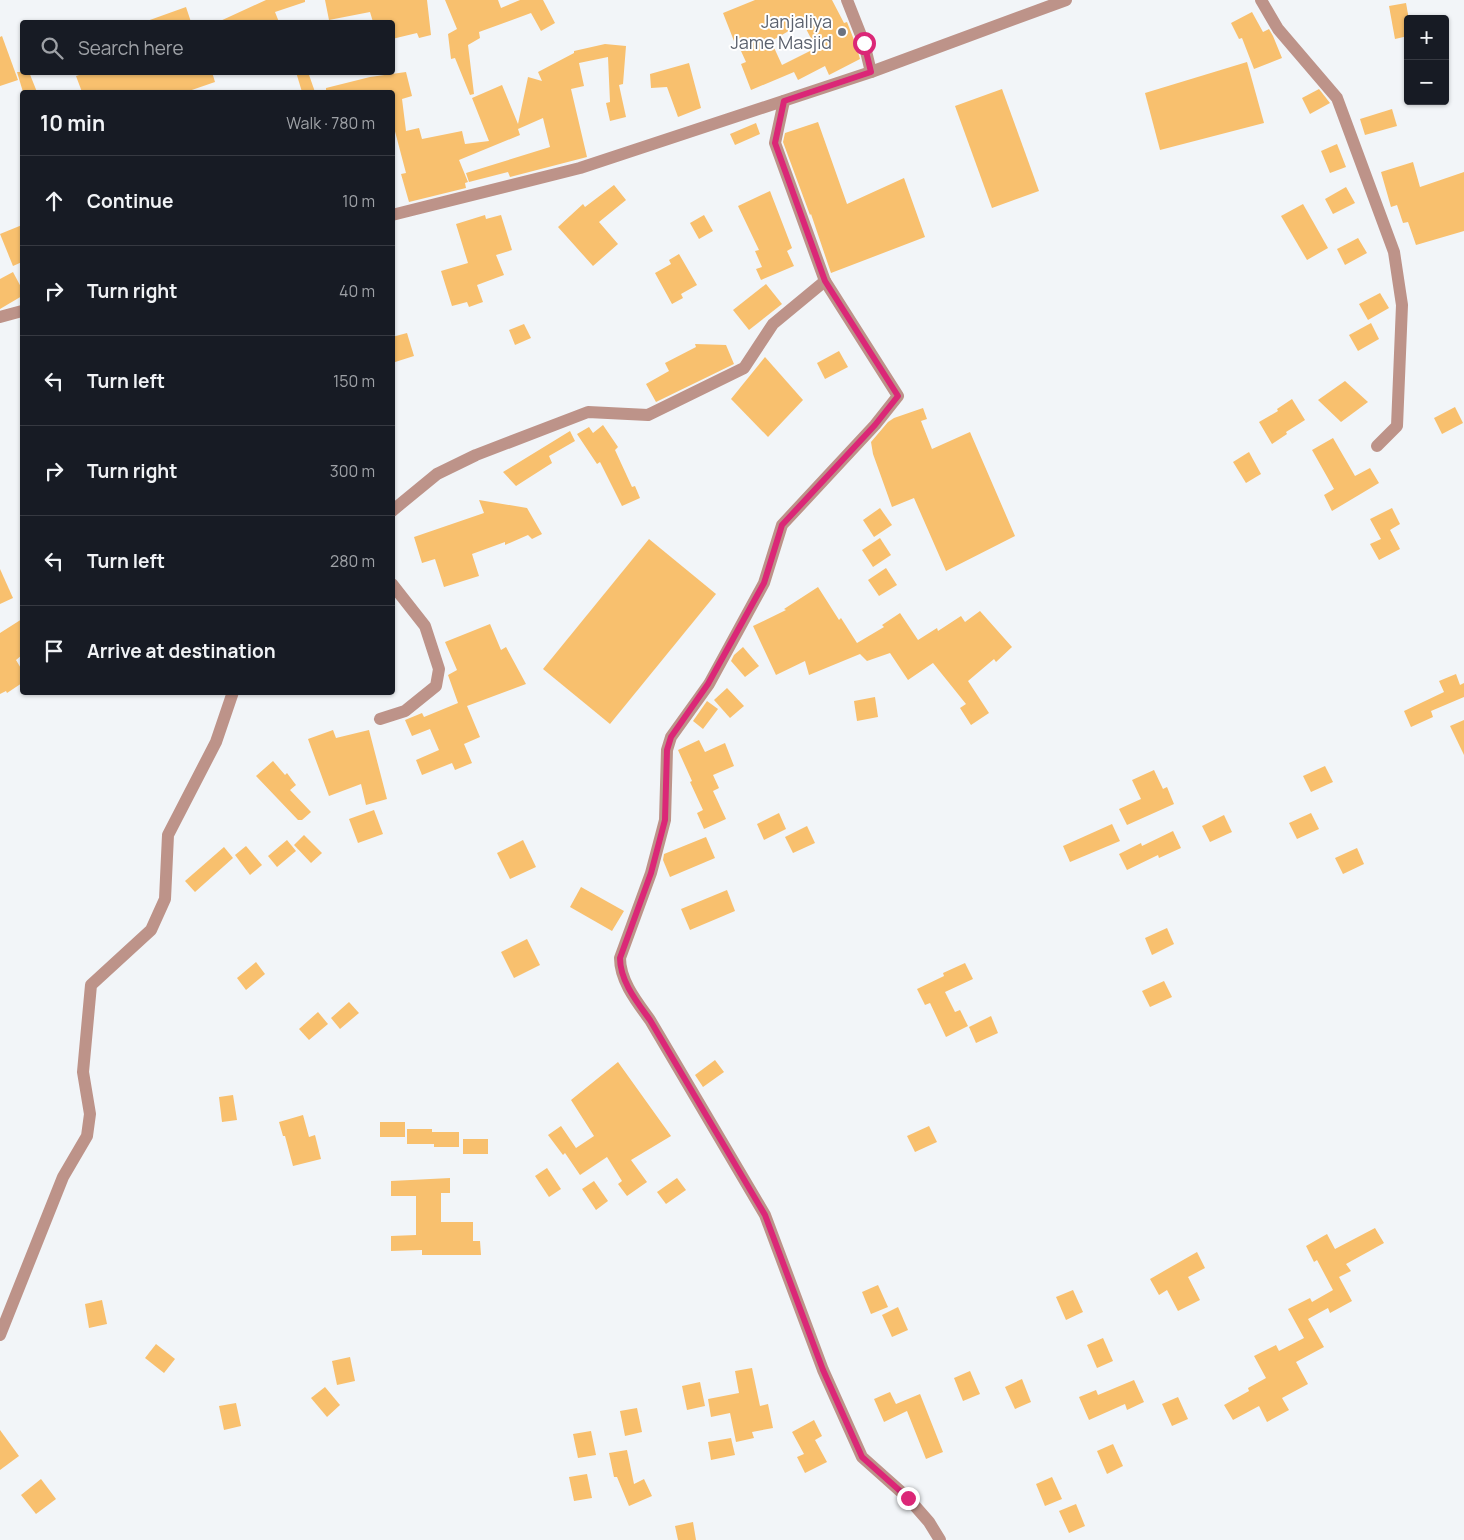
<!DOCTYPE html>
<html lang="en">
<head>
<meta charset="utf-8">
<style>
  body { margin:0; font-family:Manrope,sans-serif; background:#20242c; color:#f1f3f6 }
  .controls { position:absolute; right:15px; top:15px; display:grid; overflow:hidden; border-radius:5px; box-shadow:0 1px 4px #0004 }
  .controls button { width:45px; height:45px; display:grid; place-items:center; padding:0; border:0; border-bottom:1px solid #363941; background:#171b24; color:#f1f3f6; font:25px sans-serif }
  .stop { position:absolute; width:15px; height:15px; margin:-11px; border:4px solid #db2777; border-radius:50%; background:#fff }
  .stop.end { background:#db2777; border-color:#fff; box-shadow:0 1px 5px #0008 }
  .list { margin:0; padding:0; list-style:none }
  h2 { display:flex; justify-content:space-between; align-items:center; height:65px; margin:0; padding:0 20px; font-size:21px }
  h2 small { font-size:16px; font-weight:400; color:#9ea1a6 }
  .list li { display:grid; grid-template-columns:32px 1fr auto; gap:15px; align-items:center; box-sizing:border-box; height:90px; padding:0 20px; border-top:1px solid #363941 }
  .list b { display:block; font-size:19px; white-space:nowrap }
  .list em { font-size:16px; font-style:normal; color:#9ea1a6 }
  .icon { flex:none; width:28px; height:28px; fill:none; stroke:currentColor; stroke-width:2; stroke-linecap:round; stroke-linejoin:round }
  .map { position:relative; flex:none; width:1464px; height:1540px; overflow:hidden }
  .search { position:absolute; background:#171b24; box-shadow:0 1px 4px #0004; left:20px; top:20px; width:375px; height:55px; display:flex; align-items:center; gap:12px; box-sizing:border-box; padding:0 18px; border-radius:5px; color:#9ea1a6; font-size:19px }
  .panel { position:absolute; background:#171b24; box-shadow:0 1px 4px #0004; left:20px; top:90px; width:375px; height:605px; border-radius:5px }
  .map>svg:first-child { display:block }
</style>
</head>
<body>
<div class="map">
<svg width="1464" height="1540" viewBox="0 0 1464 1540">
  <rect width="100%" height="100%" fill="#f2f5f8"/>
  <g fill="#f8c06e" fill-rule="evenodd">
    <path d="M266,0h39v2l-30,10 4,10h-61z"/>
    <path d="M325,0h102l4,35 -12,3 -2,-5 -25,6v-17h-19l-3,-10 -41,8z"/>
    <path d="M445,0h53l3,8 19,-8h23l12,23 -14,8 -10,-18 -52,19 1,6 -12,7 6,49 -4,1 -15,-37 -4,1 -3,-25 9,-5z"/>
    <path d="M755,0h77l12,23 3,-1 9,23 4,14 -31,16 -4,-9 -27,14 -4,-8 -43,18 -10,-26 5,-2 -10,-22 -2,1 -11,-28zM803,23l13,25 -34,17 -11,-24z"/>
    <path d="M1406,3l2,11v22l-13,3 -6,-33z"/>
    <path d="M186,7l5,15h-44v-1z"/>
    <path d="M1252,12l11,20 6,-3 4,7 9,22 -28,11 -12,-31 -3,1 -8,-16z"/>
    <path d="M2,36l16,44 -18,6v-49z"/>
    <path d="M605,44l21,2 -3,38 -4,1 7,32 -16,4 -4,-18 4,-1 -2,-45 -29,6 5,23 -13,3 16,68 -77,20 -2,-5 -39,10 -3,-9 84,-26 -7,-29 -25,11 2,6 -61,25 9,22 -3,1 1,5 -57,14 -8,-28 5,-1 -14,-53v-28h-66v-4l44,-11 36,-5 6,24 -10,3 4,32 13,-3 3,11 40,-8 3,13 24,-3 -17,-43 30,-13 16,39 10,-47 14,4 -4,-9 36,-19v-2z"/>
    <path d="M1247,62l17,61 -104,27 -15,-57z"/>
    <path d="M689,63l12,45 -23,9 -11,-30 -16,1 -1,-14z"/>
    <path d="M17,72h12l8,20h-14z"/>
    <path d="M89,72h123l3,10 -29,10h-104l-6,-16z"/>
    <path d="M296,72h12l7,20h-13z"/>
    <path d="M1002,89l37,102 -47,17 -37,-102z"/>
    <path d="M1319,89l11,14 -20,11 -8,-16z"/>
    <path d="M1392,109l5,17 -32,9 -5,-16z"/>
    <path d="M818,122l29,82 57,-26 21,59 -94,36 -20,-59 -1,1 -27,-73 2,-9z"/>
    <path d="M756,123l4,11 -25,11 -5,-11z"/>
    <path d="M1337,144l9,23 -16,6 -9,-22z"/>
    <path d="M1413,162l7,25 44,-15v59l-48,14 -8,-23 -5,1 -6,-18 -6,2 -10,-35z"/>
    <path d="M614,185l12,15 -27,22 19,22 -25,22 -35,-39 25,-23 2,3z"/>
    <path d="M1346,187l9,16 -22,11 -8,-15z"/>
    <path d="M770,191l22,57 -5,3 7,15 -33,14 -5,-11 6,-2 -7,-16 4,-1 -21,-44z"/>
    <path d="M1303,204l25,44 -21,12 -26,-44z"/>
    <path d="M485,215l1,4 15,-4 11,35 -16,5 8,20 -27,10 6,17 -14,5 -2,-5 -15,4 -11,-35 27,-8 -12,-39z"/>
    <path d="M704,215l9,16 -14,8 -9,-16z"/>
    <path d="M22,225v37l-9,4 -13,-32z"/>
    <path d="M1358,238l9,15 -22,12 -8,-16z"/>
    <path d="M679,254l18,31 -16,9 2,4 -11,6 -17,-31 16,-9 -2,-4z"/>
    <path d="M13,272l9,17v7l-22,13v-30z"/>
    <path d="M766,284l16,20 -33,26 -16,-20z"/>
    <path d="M1380,293l9,15 -21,12 -9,-16z"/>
    <path d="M1371,323l8,16 -21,12 -9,-16z"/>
    <path d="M524,324l7,14 -16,7 -6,-15z"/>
    <path d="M407,333l7,23 -22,7v-26z"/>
    <path d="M695,344l31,1 8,19 -78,38 -10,-18 23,-13 -4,-8 31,-16z"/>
    <path d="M839,351l9,16 -23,12 -8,-16z"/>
    <path d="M765,357l38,43 -35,37 -37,-38z"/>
    <path d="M1345,381l23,21 -27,20 -23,-22z"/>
    <path d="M1292,399l13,21 -19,12 1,2 -15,10 -13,-22 19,-11 -1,-2z"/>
    <path d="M1455,407l8,16 -21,11 -8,-16z"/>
    <path d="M923,408l4,11 -6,2 11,28 38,-17 45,104 -69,35 -32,-73 -22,9 -19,-53 -2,-12 17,-20 6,-4z"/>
    <path d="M603,425l15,22 -3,3 17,37 3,-1 5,12 -18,8 -22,-44 -3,2 -20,-30 12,-7 4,6z"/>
    <path d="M570,431l5,10 -26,15 3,7 -36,23 -13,-14z"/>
    <path d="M1333,438l22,38 15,-8 9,15 -47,28 -8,-16 10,-6 -22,-39z"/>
    <path d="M1249,452l12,22 -15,9 -13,-21z"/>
    <path d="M479,500l48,8 15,26 -10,5 -4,-4 -23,10v-3l-33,12 7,22 -35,11 -9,-28 -13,4 -8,-26 70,-24z"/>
    <path d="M880,508l12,17 -18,12 -11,-17z"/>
    <path d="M1392,508l8,16 -10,6 10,19 -21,11 -9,-16 11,-5 -11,-20z"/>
    <path d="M880,538l11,17 -18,12 -11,-17z"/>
    <path d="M649,539l67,55 -106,130 -67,-55z"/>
    <path d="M886,568l11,17 -18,11 -11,-16z"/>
    <path d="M0,569l13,29 -13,6z"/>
    <path d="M818,587l21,33 2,-2 16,25 27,-16 -2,-2 18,-12 18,27 19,-12 1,3 23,-15 4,6 15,-11 32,36 -16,15 -2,-3 -26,22 21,32 -18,12 -11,-17 6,-4 -33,-41 -25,17 -18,-27 -23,8 -7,-7 -51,21 -4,-14 -29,14 -23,-49 33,-16 -2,-1z"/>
    <path d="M22,619v36l-6,5 6,10v13l-15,10 -1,-2 -6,3v-61z"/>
    <path d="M490,624l11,26 5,-3 20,37 -59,22 13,31 -16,7 8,19 -17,7 -3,-7 -30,12 -6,-15 23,-10 -9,-21 -18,7 -7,-16 17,-7 2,4 34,-14 -10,-28 9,-5 -12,-28z"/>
    <path d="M743,647l16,19 -14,11 -14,-16 3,-6z"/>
    <path d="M1456,674l4,11 4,-2v14l-33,14 2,6 -22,10 -7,-16 40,-19 -5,-11z"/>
    <path d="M727,688l17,18 -14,12 -16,-18z"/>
    <path d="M875,697l3,20 -21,4 -3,-20z"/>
    <path d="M707,701l11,8 -15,20 -10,-8z"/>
    <path d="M1464,720v35l-14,-29z"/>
    <path d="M333,730l3,8 33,-8 18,69 -21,6 -5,-21 -32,12 -21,-57z"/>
    <path d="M699,740l6,12 20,-9 9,23 -21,9 6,13 -6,3 13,28 -22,10 -7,-16 6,-3 -13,-28 2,-1 -14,-31z"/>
    <path d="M273,761l12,14 2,-2 9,12 -6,5 21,22 -9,8h-4l-42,-44z"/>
    <path d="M1325,766l8,16 -22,10 -8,-16z"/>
    <path d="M1154,770l9,19 4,-2 7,17 -47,21 -8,-16 22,-10 -9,-19z"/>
    <path d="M374,810l9,24 -25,9 -9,-24z"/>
    <path d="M779,813l7,16 -22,11 -7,-16z"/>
    <path d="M1311,813l8,16 -22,10 -8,-16z"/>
    <path d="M1224,815l8,17 -22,10 -8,-16z"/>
    <path d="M1112,824l8,17 -50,21 -7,-16z"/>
    <path d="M807,826l8,17 -22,10 -8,-16z"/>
    <path d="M1173,831l8,17 -22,10 -1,-3 -31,15 -8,-16 22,-11 1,3z"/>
    <path d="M304,835l18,18 -11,10 -17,-18z"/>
    <path d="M706,837l9,21 -45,19 -7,-17 1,-6z"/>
    <path d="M287,840l9,11 -19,16 -9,-11z"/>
    <path d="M523,840l13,27 -26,12 -13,-26z"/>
    <path d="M246,846l16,19 -12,10 -15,-20z"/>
    <path d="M224,847l9,11 -38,34 -10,-11z"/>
    <path d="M1357,848l7,16 -21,10 -8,-16z"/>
    <path d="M581,887l43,24 -12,20 -42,-24z"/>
    <path d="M727,890l8,21 -45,19 -9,-21z"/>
    <path d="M1167,928l7,16 -22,11 -7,-17z"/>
    <path d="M527,939l13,26 -26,13 -13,-26z"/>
    <path d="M256,962l9,12 -19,16 -9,-12z"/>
    <path d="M965,963l8,16 -28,13 10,20 5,-2 8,16 -22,11 -16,-34 -5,2 -8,-16 27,-13 -1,-3z"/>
    <path d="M1164,981l8,16 -22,10 -8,-16z"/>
    <path d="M349,1002l10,11 -19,16 -9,-11z"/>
    <path d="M318,1012l10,12 -19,16 -10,-11z"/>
    <path d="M991,1016l7,17 -22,10 -7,-16z"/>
    <path d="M715,1060l9,12 -21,15 -8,-12z"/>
    <path d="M618,1062l53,74 -40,24 16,22 -20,14 -9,-12 4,-3 -15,-24 -27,18 -15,-22 -2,2 -15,-20 13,-9 15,22 18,-12 -23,-36z"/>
    <path d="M233,1095l4,25 -15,2 -3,-25z"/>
    <path d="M303,1115l6,22 6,-2 6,24 -28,7 -8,-30h-2l-4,-14z"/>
    <rect x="380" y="1122" width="25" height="15"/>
    <path d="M929,1126l8,16 -22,10 -8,-16z"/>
    <path d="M407,1129h25v3h27v15h-25v-3h-27z"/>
    <rect x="463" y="1139" width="25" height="15"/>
    <path d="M547,1168l14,21 -12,8 -14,-21z"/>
    <path d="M450,1178v15h-9v29h32v19h7l1,14h-59v-5l-31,1v-15l25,-1v-39h-25v-15z"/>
    <path d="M677,1178l9,12 -20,14 -9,-12z"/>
    <path d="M594,1181l14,20 -12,9 -14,-21z"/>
    <path d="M1375,1228l9,15 -38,21 5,7 -12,6 13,24 -22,12 -2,-5 -20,11 16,28 -28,15 12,22 -26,14 7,12 -22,12 -8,-16 -26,14 -9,-15 25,-14 -1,-3 18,-10 -12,-22 22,-11 3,6 25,-13 -16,-29 22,-11 2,4 21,-12 -16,-30 -3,2 -8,-16 21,-12 8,15z"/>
    <path d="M1197,1252l8,16 -17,9 12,23 -22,11 -11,-21 -8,5 -9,-16z"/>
    <path d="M878,1285l10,22 -17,7 -9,-22z"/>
    <path d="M1073,1290l10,22 -17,8 -10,-23z"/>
    <path d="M102,1300l5,24 -18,4 -4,-24z"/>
    <path d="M898,1307l10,23 -16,7 -10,-22z"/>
    <path d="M1103,1338l10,23 -16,7 -10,-23z"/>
    <path d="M156,1344l19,15 -11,14 -19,-15z"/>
    <path d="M350,1357l5,24 -18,4 -5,-24z"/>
    <path d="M752,1368l8,38 8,-2 5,24 -21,4 2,6 -18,4 -6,-29 -19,4 -3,-18 31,-6 -4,-22z"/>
    <path d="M970,1371l10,23 -17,7 -9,-23z"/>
    <path d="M1022,1379l9,23 -16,7 -10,-22z"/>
    <path d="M1134,1380l10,22 -17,8 -2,-6 -36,16 -10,-23 17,-7 2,5z"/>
    <path d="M700,1382l5,24 -18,4 -5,-24z"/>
    <path d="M325,1387l15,18 -13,12 -16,-19z"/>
    <path d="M890,1392l6,12 24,-10 23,58 -17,7 -19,-48 -23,11 -10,-23z"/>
    <path d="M1178,1397l10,22 -16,7 -10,-22z"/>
    <path d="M236,1403l5,23 -17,4 -5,-24z"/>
    <path d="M637,1408l5,24 -17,4 -5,-25z"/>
    <path d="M814,1420l8,16 -7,4 12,22 -22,11 -8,-16 7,-3 -12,-22z"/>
    <path d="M0,1430l19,26 -19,14z"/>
    <path d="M591,1431l5,24 -18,3 -5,-24z"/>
    <path d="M731,1438l4,17 -24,5 -3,-18z"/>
    <path d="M1113,1444l10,22 -16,8 -10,-23z"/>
    <path d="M627,1450l7,34 10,-5 8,17 -23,10 -12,-29h-3l-5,-24z"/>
    <path d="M587,1474l5,24 -18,3 -5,-24z"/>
    <path d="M1052,1477l10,22 -17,7 -9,-22z"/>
    <path d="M41,1479l15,20 -20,15 -15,-19z"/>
    <path d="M1076,1504l9,22 -16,7 -10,-22z"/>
    <path d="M693,1522l3,18h-18l-3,-14z"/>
  </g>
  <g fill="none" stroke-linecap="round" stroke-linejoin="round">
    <g stroke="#bd9389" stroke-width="12">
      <path d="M847,0l17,43 7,29"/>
      <path d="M1261,0l17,29 59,69 57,154 8,53 -5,121 -20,20"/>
      <path d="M392,215l188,-47 291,-96 195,-72"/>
      <path d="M825,281l73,115 -23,29 -93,100 -18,58 -55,101 -38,53 -4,13 -2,70 -14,53 -31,85c0,23 17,44 30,62l115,195 58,155 39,87 46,41 21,24 11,18"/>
      <path d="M0,317l22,-6"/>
      <path d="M392,511l45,-37 39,-19 112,-43 60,3 96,-47 29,-44 52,-43 -50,-138 9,-42"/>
      <path d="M380,719l25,-8 31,-25 3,-17 -14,-43 -33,-42"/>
      <path d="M0,1335l63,-158 24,-41 3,-22 -7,-42 8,-87 60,-55 14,-31 3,-64 48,-93 17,-50"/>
    </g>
  </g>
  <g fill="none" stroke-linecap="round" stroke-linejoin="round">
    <path stroke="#db2777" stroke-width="6" d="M864,43l7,29 -87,29 -9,42 50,138 73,115 -23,29 -93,100 -18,58 -56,101 -37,53 -4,13 -2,70 -14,53 -31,85c0,23 17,44 30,62l115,195 58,155 39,87 46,41"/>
  </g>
  <circle fill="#6b7280" stroke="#fff" stroke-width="2" cx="842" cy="32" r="5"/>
  <g text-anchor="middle" stroke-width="4" stroke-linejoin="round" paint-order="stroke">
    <g font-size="18" fill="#5b616d" stroke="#fff" text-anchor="end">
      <text x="832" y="28">Janjaliya<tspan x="832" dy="21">Jame Masjid</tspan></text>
    </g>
  </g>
</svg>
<div class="controls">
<button>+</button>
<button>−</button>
</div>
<div class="stop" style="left:864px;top:43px"></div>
<div class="stop end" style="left:908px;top:1498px"></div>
<div class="search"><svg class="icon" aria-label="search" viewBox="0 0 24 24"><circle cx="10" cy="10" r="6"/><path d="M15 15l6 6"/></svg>Search here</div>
<section class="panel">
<h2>10 min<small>Walk · 780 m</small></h2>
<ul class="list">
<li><svg class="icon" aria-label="ahead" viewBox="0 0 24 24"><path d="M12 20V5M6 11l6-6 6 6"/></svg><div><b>Continue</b></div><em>10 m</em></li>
<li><svg class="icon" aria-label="right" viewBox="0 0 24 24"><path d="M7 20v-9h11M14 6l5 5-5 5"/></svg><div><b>Turn right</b></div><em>40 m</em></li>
<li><svg class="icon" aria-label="left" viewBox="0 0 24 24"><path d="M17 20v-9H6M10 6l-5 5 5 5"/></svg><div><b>Turn left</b></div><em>150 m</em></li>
<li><svg class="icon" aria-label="right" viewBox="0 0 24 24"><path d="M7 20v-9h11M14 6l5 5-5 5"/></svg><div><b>Turn right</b></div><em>300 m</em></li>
<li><svg class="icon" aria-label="left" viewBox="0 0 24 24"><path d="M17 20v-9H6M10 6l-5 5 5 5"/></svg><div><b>Turn left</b></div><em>280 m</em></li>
<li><svg class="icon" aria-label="arrive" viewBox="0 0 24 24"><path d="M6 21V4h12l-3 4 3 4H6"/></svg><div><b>Arrive at destination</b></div></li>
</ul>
</section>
</div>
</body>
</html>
